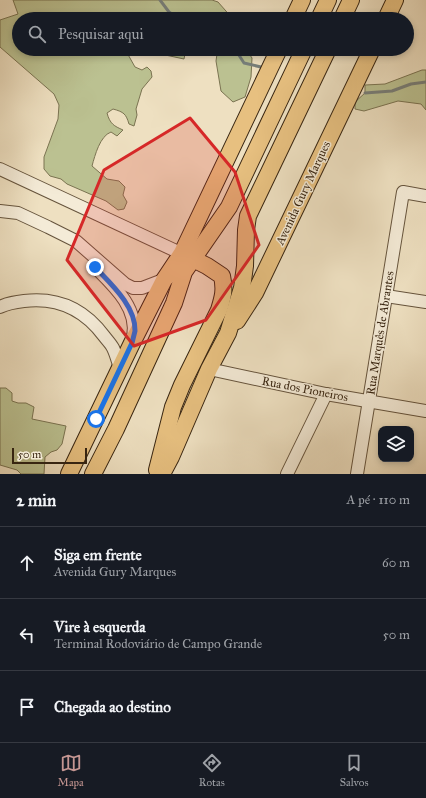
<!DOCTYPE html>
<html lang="pt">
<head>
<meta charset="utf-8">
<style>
  body { margin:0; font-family:"IM FELL Great Primer",serif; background:#242831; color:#f1f3f6 }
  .controls { position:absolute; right:12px; bottom:12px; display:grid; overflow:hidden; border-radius:8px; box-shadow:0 2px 6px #0003 }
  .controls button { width:36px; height:36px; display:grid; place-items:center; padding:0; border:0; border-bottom:1px solid #363941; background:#171b24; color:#f1f3f6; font:20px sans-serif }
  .scale { position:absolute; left:12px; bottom:10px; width:75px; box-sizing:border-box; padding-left:4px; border:2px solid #382511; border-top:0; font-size:11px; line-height:14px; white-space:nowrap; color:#382511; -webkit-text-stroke:3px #f4ebd7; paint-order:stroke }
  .stop { position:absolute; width:12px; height:12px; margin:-9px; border:3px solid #1a73e8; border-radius:50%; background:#fff }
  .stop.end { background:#1a73e8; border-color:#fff; box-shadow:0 1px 4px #0008 }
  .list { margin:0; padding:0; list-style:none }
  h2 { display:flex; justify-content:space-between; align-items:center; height:52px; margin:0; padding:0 16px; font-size:17px }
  h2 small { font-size:13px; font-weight:400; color:#9ea1a6 }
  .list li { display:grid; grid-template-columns:26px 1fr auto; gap:12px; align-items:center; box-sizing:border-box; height:72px; padding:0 16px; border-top:1px solid #363941 }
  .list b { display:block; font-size:15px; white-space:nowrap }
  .list p { margin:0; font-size:13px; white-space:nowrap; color:#9ea1a6 }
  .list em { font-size:13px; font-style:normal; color:#9ea1a6 }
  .icon { flex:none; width:22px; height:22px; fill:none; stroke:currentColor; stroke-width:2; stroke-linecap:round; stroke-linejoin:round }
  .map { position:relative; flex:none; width:426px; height:474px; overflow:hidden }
  .search { position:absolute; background:#171b24; box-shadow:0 2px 6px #0003; left:12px; right:12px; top:12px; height:44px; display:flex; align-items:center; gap:10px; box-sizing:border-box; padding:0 14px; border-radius:22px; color:#9ea1a6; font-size:15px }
  .sheet { height:268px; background:#171b24 }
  nav { display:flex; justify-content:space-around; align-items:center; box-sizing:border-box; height:56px; border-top:1px solid #363941; background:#171b24; font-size:11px; color:#9ea1a6 }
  nav a { display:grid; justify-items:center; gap:2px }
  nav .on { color:#c59692 }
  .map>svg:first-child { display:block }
</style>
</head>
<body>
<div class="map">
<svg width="426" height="474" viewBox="0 0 426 474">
  <rect width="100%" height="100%" fill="#eee0c1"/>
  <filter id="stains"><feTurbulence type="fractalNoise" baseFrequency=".005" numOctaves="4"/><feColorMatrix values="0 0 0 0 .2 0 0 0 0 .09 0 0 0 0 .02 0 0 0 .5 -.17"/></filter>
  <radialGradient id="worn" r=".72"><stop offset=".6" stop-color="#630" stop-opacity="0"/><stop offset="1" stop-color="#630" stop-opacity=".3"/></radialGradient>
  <g fill="#bbc191" stroke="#7a7351">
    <path d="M13,0h199l6,2 15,17h-214v30h108l-1,2 9,16 7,3 5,-3 4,4 1,6 -10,12 -6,20 1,6 -3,11 -5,-2c-3,-10 -5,-12 -16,-15l-6,4c3,11 7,13 16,17l-6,6 -6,-4c-11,4 -16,23 -19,34l15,13 12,2 6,6 -2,8 4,7 -3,7 -6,1 -12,-9 -39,-17 -6,-5 -11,-3 -6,-7v-12l14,-38 1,-14 -5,-11 -54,-47v-27l18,-6z"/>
    <path d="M155,49h31l-2,10 -28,-6z"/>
    <path d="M215,49h31l6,9 -1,19 -6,20 -12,5 -12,-11 -5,-30 1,-7z"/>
    <path d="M422,70h4v40l-5,-6 -23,-3 -34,10 -9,-2v-7l10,-9v-8l20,-1z"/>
    <path d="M0,388h6l6,5v8l6,2h8l8,4 -2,12 34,7 -4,18 -5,6 -6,2 -6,5 -1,17h-23l-4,-4 -17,-5z"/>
  </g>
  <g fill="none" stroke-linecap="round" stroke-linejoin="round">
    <g stroke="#777e79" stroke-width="3">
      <path d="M160,0l9,12 10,7"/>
      <path d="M235,49l9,14 17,4"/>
      <path d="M365,93l27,-2 19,-7 15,-2"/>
    </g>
    <g stroke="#66543d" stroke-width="14">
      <g id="minor">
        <path d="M0,169l189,88"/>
        <path d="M0,211l18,2 30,14 28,14 49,43 8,4h9l26,-10"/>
        <path d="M96,268c18,18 43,41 37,69"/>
        <path d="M386,296l40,6"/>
        <path d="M0,307c8,-4 15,-5 24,-6 33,-4 60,8 80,35 3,4 7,8 9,12 3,6 5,14 7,20"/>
        <path d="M209,369l117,25 100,17"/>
        <path d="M287,474l39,-80"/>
        <path d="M357,474l46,-282 23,4"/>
      </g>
    </g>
    <g stroke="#382511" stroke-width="18">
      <g id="major">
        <path d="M293,19l9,-19"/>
        <path d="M319,19l9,-19"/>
        <path d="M342,19l9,-19"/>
        <path d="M386,19l9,-19"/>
        <path d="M237,321l18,-28 117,-244"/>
        <path d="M157,470l16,-63 9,-22 37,-75c4,-13 6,-20 3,-34l-15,-10 -14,-7"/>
        <path d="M69,474l63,-131 32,-63 18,-27 97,-204"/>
        <path d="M93,474l23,-45 58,-126 10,-31 45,-65 75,-158"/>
        <path d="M162,474l9,-17 38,-88 19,-36 14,-45 3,-22 1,-36 2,-14 80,-167"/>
      </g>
    </g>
    <use href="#minor" stroke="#f4ebd7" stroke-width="12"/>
    <use href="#major" stroke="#e7c080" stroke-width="16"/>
  </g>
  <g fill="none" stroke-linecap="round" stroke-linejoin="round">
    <path stroke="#1a73e8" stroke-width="5" d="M95,267c15,16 41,39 40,64 -1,4 -2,8 -3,12l-36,76"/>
  </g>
  <path fill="#d62828" fill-opacity="0.2" stroke="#d62828" stroke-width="3" stroke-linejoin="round" d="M190,118l45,54 24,73 -53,75 -72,26 -67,-86 37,-90z"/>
  <g text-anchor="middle" stroke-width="3" stroke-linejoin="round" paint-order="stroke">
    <g font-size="12" fill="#382511" stroke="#f4ebd7">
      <text transform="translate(303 193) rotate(-65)" y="4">Avenida Gury Marques</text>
      <text transform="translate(380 333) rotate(-81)" y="4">Rua Marquês de Abrantes</text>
      <text transform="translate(305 389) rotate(11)" y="4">Rua dos Pioneiros</text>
    </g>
  </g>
  <rect width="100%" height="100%" filter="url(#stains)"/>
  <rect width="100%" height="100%" fill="url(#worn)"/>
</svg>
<div class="controls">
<button><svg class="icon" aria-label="layers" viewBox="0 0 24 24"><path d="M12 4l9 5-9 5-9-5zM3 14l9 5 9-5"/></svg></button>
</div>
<div class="scale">50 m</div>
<div class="stop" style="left:96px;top:419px"></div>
<div class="stop end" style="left:95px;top:267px"></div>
<div class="search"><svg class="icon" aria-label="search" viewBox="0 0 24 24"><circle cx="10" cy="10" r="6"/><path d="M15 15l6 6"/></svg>Pesquisar aqui</div>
</div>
<section class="sheet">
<h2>2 min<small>A pé · 110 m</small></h2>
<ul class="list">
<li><svg class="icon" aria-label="ahead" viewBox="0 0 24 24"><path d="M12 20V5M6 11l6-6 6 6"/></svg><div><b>Siga em frente</b><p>Avenida Gury Marques</p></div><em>60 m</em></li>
<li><svg class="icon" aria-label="left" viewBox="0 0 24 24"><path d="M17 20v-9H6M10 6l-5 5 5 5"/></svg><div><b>Vire à esquerda</b><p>Terminal Rodoviário de Campo Grande</p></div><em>50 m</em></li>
<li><svg class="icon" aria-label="arrive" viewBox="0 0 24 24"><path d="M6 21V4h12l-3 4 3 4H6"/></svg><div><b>Chegada ao destino</b></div></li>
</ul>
</section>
<nav>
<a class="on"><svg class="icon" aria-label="map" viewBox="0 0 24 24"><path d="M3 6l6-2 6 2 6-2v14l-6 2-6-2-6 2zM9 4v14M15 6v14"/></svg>Mapa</a>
<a><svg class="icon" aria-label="directions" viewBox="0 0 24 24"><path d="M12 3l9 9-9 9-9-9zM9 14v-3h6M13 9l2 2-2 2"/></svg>Rotas</a>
<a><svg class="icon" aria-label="saved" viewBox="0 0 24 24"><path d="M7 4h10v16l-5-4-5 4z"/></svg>Salvos</a>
</nav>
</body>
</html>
